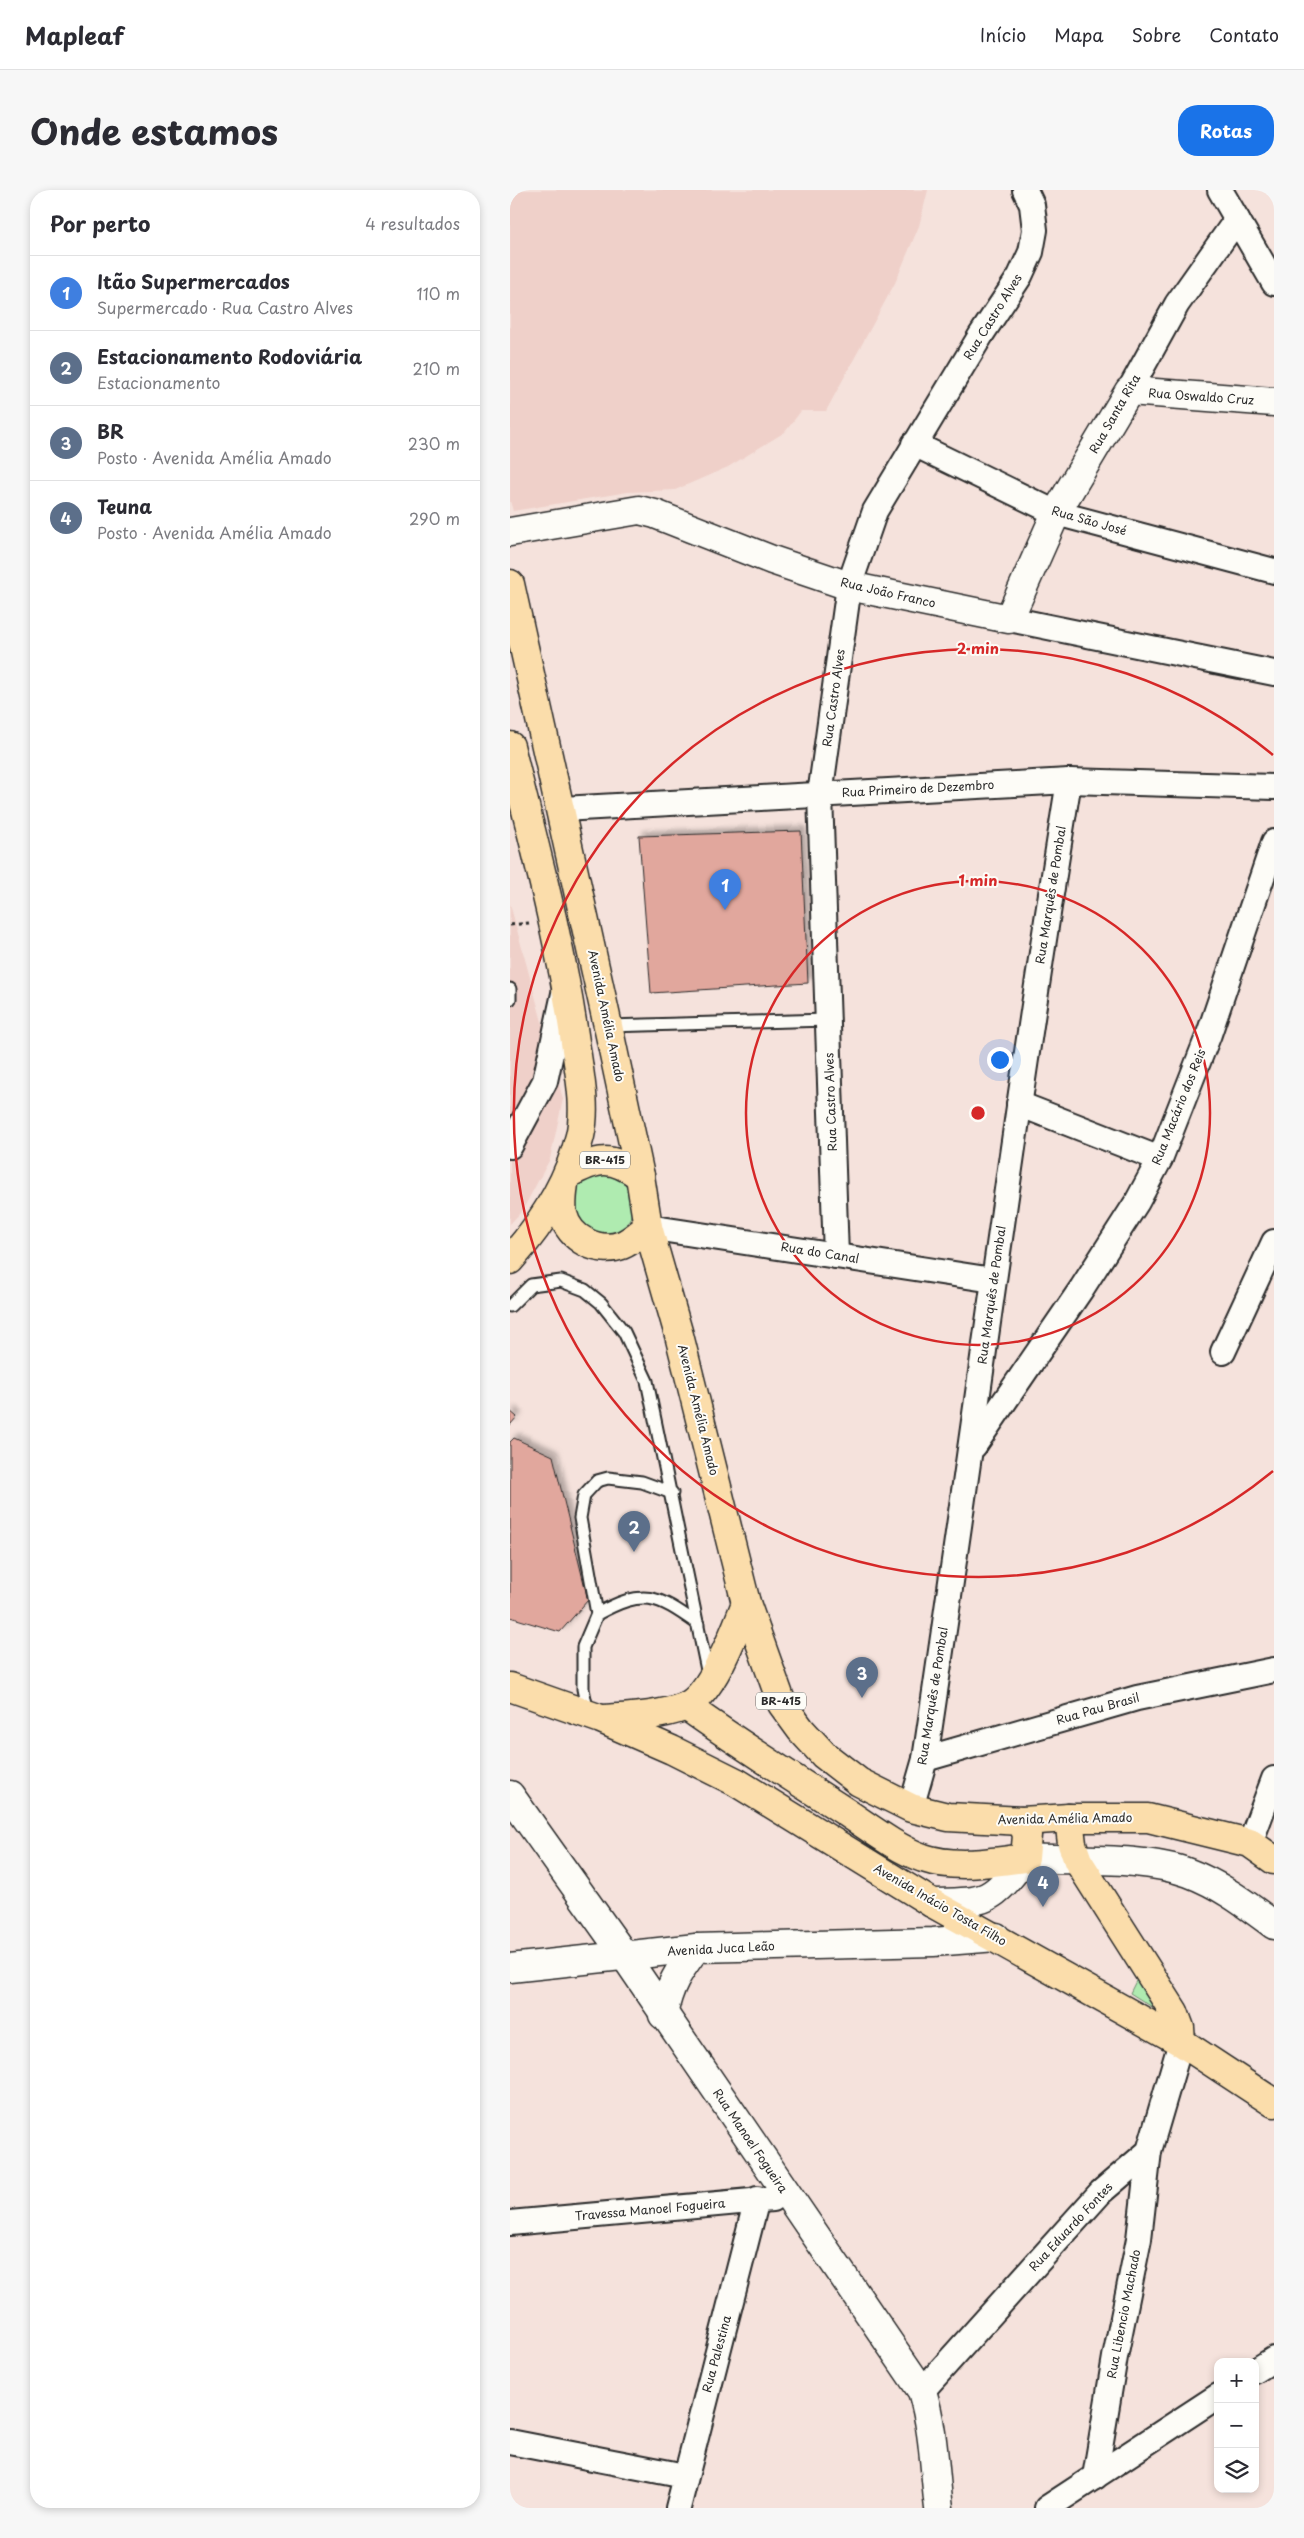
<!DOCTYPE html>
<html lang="pt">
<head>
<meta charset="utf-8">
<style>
  body { margin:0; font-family:"Playpen Sans",sans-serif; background:#f7f7f7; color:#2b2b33 }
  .controls { position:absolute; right:15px; bottom:15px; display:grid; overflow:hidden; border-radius:10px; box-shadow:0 2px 8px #0003 }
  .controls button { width:45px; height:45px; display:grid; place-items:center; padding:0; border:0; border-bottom:1px solid #e1e1e2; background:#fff; color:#2b2b33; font:25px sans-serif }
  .you { position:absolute; left:489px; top:869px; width:18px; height:18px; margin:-12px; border:4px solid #fff; border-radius:50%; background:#1a73e8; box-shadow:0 0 0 8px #1a73e833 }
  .badge { display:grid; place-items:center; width:32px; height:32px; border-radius:50%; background:#1a73e8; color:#fff; font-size:16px; font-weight:700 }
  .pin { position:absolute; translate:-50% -41px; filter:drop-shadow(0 1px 2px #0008) }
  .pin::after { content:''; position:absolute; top:26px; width:18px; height:15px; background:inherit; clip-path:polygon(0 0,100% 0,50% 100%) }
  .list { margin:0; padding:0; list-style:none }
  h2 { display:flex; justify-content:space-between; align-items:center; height:65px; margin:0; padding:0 20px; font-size:21px }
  h2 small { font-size:16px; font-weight:400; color:#7c7c81 }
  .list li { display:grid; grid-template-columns:32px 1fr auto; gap:15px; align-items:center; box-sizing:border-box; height:75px; padding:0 20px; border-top:1px solid #e1e1e2 }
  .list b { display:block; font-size:19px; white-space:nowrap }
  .list p { margin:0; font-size:16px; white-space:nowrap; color:#7c7c81 }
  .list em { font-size:16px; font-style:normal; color:#7c7c81 }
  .icon { flex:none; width:28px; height:28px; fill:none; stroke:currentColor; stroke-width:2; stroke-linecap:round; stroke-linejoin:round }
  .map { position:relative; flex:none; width:764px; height:2318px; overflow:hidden; border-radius:20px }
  header { display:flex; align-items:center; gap:30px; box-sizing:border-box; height:70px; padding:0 25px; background:#fff; border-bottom:1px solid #e1e1e2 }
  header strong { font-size:24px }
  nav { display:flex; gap:28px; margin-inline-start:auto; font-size:18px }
  .intro { display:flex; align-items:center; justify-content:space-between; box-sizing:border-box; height:120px; padding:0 30px }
  h1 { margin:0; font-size:35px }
  .button { padding:12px 22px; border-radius:20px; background:#1a73e8; color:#fff; font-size:18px; font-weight:700 }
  main { display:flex; gap:30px; padding:0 30px }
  aside { flex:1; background:#fff; border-radius:20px; box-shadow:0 2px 8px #0003 }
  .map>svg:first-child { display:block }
</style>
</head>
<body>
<header>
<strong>Mapleaf</strong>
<nav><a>Início</a><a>Mapa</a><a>Sobre</a><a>Contato</a></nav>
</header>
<div class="intro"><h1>Onde estamos</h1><a class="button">Rotas</a></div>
<main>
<aside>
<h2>Por perto<small>4 resultados</small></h2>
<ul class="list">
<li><span class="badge" style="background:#3f7fe0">1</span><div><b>Itão Supermercados</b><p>Supermercado · Rua Castro Alves</p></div><em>110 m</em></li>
<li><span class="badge" style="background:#5c6f8a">2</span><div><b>Estacionamento Rodoviária</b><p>Estacionamento</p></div><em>210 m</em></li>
<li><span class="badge" style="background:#5c6f8a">3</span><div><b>BR</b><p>Posto · Avenida Amélia Amado</p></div><em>230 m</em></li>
<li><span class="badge" style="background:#5c6f8a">4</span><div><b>Teuna</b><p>Posto · Avenida Amélia Amado</p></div><em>290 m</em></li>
</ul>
</aside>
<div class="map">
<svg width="764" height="2318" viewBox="0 0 764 2318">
  <defs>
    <filter id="shadow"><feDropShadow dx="4.5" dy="-4.5" stdDeviation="2.5" flood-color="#0004"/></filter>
  </defs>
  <rect width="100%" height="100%" fill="#f5e2dc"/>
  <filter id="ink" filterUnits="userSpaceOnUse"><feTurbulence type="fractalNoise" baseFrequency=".02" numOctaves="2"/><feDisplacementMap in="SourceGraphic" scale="10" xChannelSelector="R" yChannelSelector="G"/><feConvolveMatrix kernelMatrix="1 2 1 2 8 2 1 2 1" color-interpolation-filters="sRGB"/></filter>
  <g filter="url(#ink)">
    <g fill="#efd0c9">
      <path d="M0,0h418l-9,36 -24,57 -69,128h-25l-16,21 -57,35 -53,23 -47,2 -115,19 -3,-10z"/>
      <path d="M0,714l53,195 -13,60 -28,52 -12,13z"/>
    </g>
    <g fill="#afebb0" stroke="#6d8b6e">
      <path d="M92,982c25,9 26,11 32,36 -9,29 -23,30 -50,24l-13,-37 11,-17z"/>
      <path d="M630,1783l33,47 -43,-27z"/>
    </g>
    <g fill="#e1a79d" stroke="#2b2b2b" filter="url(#shadow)">
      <path d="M291,641l7,152 -157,10 -12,-157z"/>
      <path d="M0,1221l7,6 -7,8z"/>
      <path d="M4,1248l39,18 35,144 -28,32 -50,-15v-175z"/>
    </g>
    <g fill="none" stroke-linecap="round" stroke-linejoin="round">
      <g stroke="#2b2b2b" stroke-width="15">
        <g id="service">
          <path d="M0,799v10"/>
          <path d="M98,836l220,-6"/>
          <path d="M0,1116l21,-21 30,-4 24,9 16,13 23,29 23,49 61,294"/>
          <path d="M87,1424l-17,-96 4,-23 13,-14 11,-3 34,4 30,11"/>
          <path d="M78,1523l-5,-24v-42l14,-33c48,-26 59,-19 101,10"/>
        </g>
      </g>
      <g stroke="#2b2b2b" stroke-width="28">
        <g id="minor">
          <path d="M710,0l54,93"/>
          <path d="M619,201l48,-87 60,-85"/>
          <path d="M404,254l142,69 218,58"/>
          <path d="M499,429l265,54"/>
          <path d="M52,619l507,-28 205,6"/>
          <path d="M509,914l141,55"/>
          <path d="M0,956l35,-65 20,-92"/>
          <path d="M138,1037l345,53"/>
          <path d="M326,1066l-16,-461 29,-209 26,-75 106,-176 39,-59 11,-24 4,-22 -3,-25 -7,-15"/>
          <path d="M713,1162l51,-110"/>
          <path d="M464,1256l108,-158 55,-86 23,-43 49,-125 65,-192"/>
          <path d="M415,1569l212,-61 137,-28"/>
          <path d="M401,1618l14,-49c49,-326 91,-653 144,-978"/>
          <path d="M740,1653l24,-64"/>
          <path d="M0,2033l262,-24"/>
          <path d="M745,2181l19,-12"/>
          <path d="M412,2201l179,-199 48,-41 32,-109"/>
          <path d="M0,2252l175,34"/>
          <path d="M585,2287l20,-120 24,-118 10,-88"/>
          <path d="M168,2318l79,-309"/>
          <path d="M537,2318l171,-112"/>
        </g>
      </g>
      <g stroke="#2b2b2b" stroke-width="31">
        <g id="tertiary">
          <path d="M0,342l129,-22 16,4 117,46 77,26 160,33 47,-106 73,-122 145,11"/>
          <path d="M422,1713c56,-1 58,0 93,-45 49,3 119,-2 164,15 32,12 58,32 85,52"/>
        </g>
      </g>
      <g stroke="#2b2b2b" stroke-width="31">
        <g id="secondary">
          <path d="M0,1605l114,160 298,436c12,40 12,77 17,117"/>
          <path d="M0,1778l186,-20 237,-6 63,-5"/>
          <path d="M153,1825c6,-30 15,-43 33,-67"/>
        </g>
      </g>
      <g stroke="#2b2b2b" stroke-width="31">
        <g id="primary">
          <path d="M0,394l98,442 32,150 8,51 31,108 67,268 36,101 19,26 23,25 35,27 52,26 37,9 74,4 47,-3h79l102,25 24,17"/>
          <path d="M0,556c24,98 51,196 65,296 4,30 12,64 5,94 -12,48 -38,88 -70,124"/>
          <path d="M58,984c30,-16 43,-19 72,2"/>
          <path d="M54,993c-1,10 -3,21 -1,31 6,25 35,40 59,31 10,-4 18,-12 26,-18"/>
          <path d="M0,1497l91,32 71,31 64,32 196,121 249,139 93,61"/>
          <path d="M176,1516c50,36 101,68 152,101 27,17 55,40 85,51 33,11 69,4 102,0l2,-23 -5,-14"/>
          <path d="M94,1529c27,-2 55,-3 80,-12 27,-10 52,-78 62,-104"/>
          <path d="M559,1628l3,26 6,17 96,151 6,16 1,14"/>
        </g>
      </g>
      <path stroke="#2b2b2b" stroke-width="3" stroke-dasharray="4 4" stroke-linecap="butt" d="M0,735l19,-2"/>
      <use href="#service" stroke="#fdfcf7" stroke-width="11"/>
      <use href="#minor" stroke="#fdfcf7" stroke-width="24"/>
      <use href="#tertiary" stroke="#fdfcf7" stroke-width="28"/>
      <use href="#secondary" stroke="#fdfcf7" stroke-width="28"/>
      <use href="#primary" stroke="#fbddab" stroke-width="28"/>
    </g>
  </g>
  <g fill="none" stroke="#d62828" stroke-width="2.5">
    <circle cx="468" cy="923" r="232"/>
    <path d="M763 1281A464 464 0 1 1 763 565"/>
  </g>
  <g text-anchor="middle" stroke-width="4" stroke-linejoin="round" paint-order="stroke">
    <g fill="#fdfcf7" stroke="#6a6a68" stroke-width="1">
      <rect x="70" y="961.5" width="50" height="17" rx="4"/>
      <rect x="246" y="1502.5" width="50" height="17" rx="4"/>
    </g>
    <g font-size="11" font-weight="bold" fill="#2b2b2b">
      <text x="95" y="974">BR-415</text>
      <text x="271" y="1515">BR-415</text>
    </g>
    <g font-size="12" fill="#2b2b2b" stroke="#fdfcf7">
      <text transform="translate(483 127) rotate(-58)" y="4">Rua Castro Alves</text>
      <text transform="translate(691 207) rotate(4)" y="4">Rua Oswaldo Cruz</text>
      <text transform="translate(605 224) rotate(-60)" y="4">Rua Santa Rita</text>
      <text transform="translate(579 331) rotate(16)" y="4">Rua São José</text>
      <text transform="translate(378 403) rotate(13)" y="4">Rua João Franco</text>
      <text transform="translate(324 508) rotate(-82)" y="4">Rua Castro Alves</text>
      <text transform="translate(408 599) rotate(-3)" y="4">Rua Primeiro de Dezembro</text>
      <text transform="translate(541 705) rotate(-81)" y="4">Rua Marquês de Pombal</text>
      <text transform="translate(96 826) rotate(78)" y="4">Avenida Amélia Amado</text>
      <text transform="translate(321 912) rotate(-92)" y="4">Rua Castro Alves</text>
      <text transform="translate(669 917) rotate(-68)" y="4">Rua Macário dos Reis</text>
      <text transform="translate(310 1063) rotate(9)" y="4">Rua do Canal</text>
      <text transform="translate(482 1105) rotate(-82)" y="4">Rua Marquês de Pombal</text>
      <text transform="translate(188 1220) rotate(76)" y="4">Avenida Amélia Amado</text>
      <text transform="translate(423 1506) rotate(-81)" y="4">Rua Marquês de Pombal</text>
      <text transform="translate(588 1519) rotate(-16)" y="4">Rua Pau Brasil</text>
      <text transform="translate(555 1629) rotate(-1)" y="4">Avenida Amélia Amado</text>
      <text transform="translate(430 1715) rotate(30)" y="4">Avenida Inácio Tosta Filho</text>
      <text transform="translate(211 1759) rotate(-3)" y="4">Avenida Juca Leão</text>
      <text transform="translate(240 1951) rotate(56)" y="4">Rua Manoel Fogueira</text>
      <text transform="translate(140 2020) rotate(-5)" y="4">Travessa Manoel Fogueira</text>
      <text transform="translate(561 2037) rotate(-47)" y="4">Rua Eduardo Fontes</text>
      <text transform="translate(614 2124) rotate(-79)" y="4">Rua Libencio Machado</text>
      <text transform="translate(207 2164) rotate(-75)" y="4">Rua Palestina</text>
    </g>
  </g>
  <circle cx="468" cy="923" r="8" fill="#d62828" stroke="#fdfcf7" stroke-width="2.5"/>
  <g font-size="15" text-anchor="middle" font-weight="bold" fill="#d62828" stroke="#fdfcf7" stroke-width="4" stroke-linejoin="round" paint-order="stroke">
    <text x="468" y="464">2 min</text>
    <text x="468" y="696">1 min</text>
  </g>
</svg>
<div class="controls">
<button>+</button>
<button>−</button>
<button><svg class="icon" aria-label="layers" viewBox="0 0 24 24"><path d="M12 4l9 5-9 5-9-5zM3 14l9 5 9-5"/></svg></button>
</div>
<div class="you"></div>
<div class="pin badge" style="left:215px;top:720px;background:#3f7fe0">1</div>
<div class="pin badge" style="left:124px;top:1362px;background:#5c6f8a">2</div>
<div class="pin badge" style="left:352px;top:1508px;background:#5c6f8a">3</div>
<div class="pin badge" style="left:533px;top:1717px;background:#5c6f8a">4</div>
</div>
</main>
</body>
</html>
